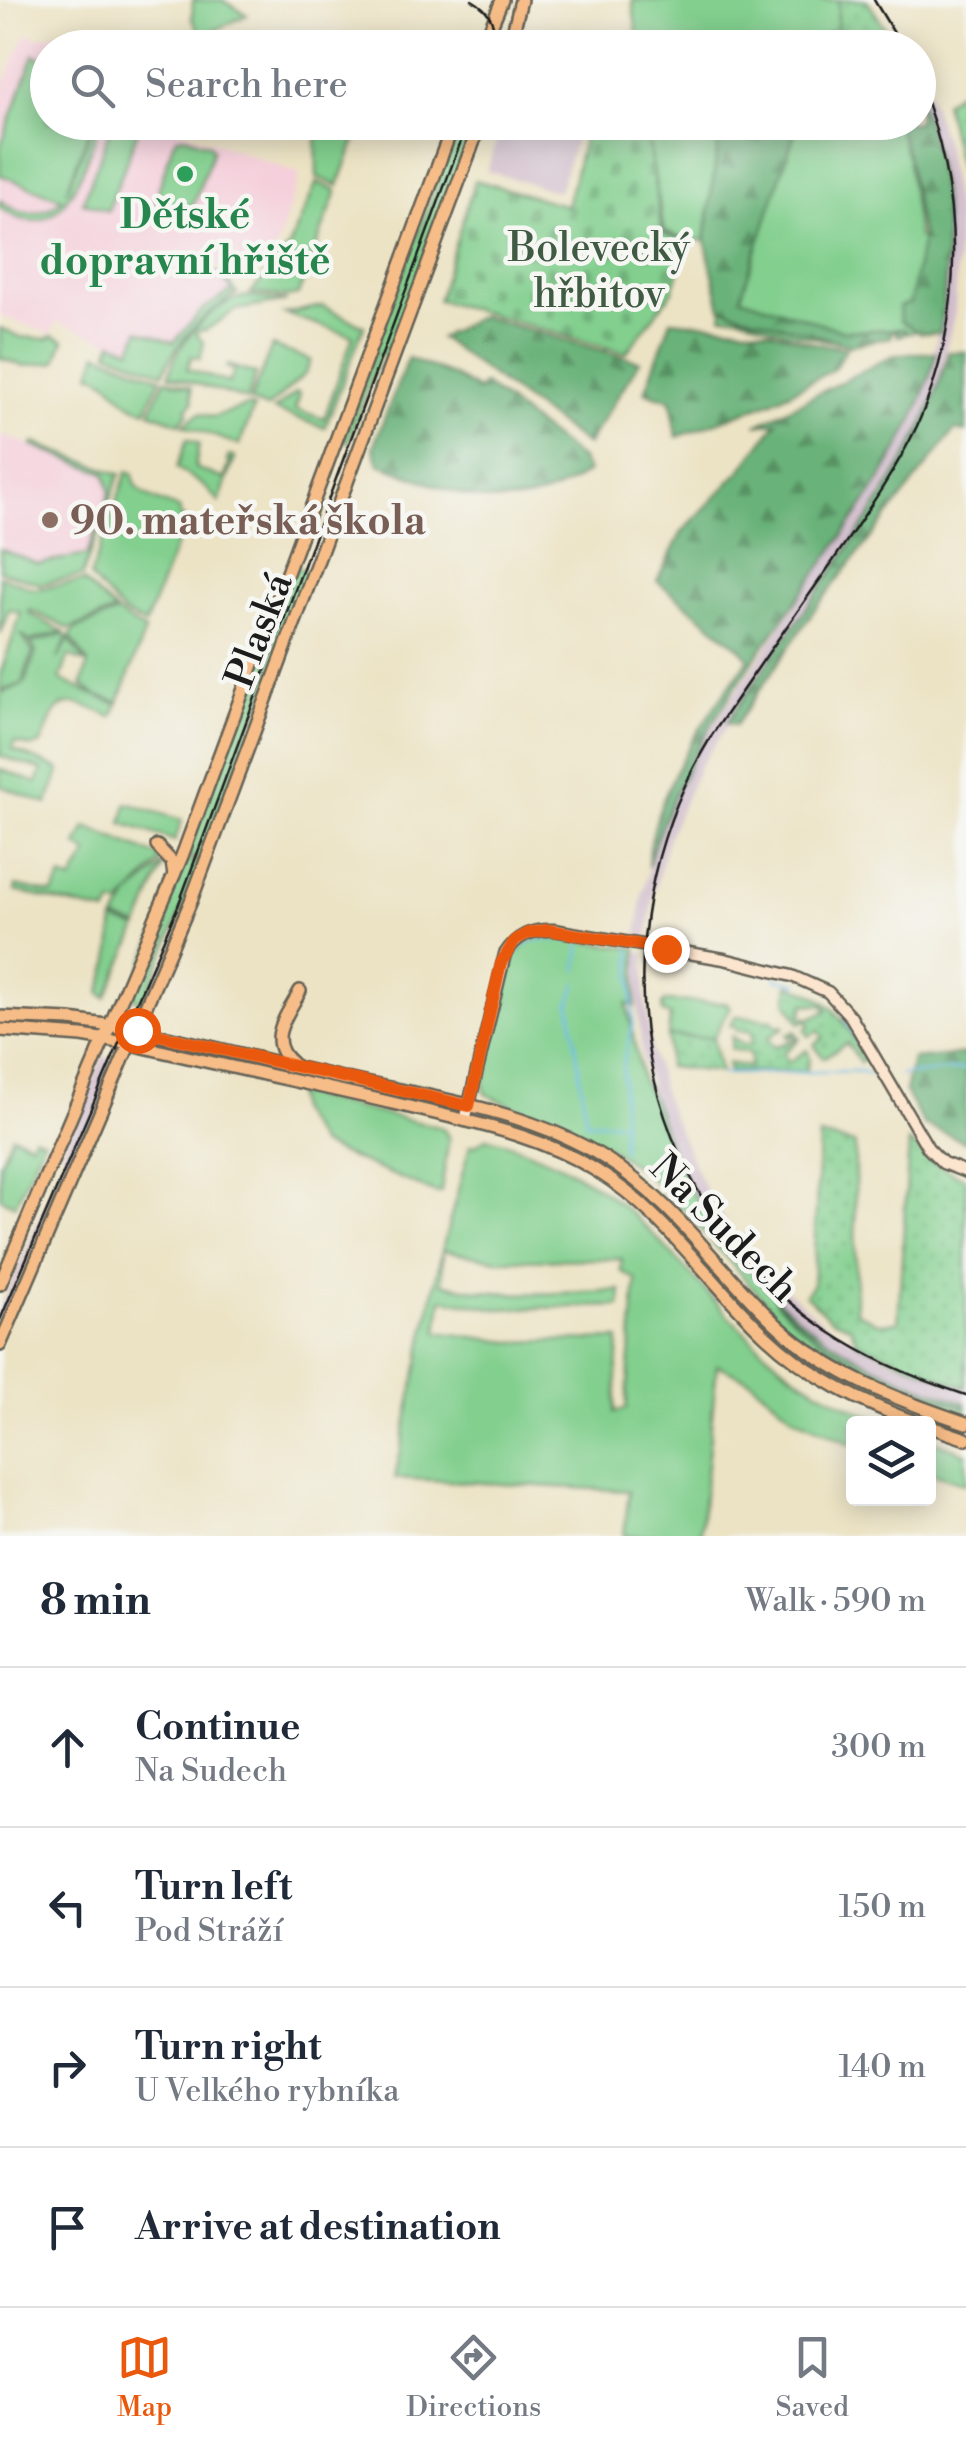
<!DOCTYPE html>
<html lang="en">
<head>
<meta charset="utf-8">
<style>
  body { margin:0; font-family:"Libre Bodoni",serif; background:#f2f2f3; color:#1f2937 }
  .controls { position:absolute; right:30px; bottom:30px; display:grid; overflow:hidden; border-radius:10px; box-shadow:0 5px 25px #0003 }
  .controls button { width:90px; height:90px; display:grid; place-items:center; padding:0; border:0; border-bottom:2px solid #e0e1e3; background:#fff; color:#1f2937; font:50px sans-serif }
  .stop { position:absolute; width:30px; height:30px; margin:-22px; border:8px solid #ea580c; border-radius:50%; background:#fff }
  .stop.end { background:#ea580c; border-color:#fff; box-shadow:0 2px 10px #0008 }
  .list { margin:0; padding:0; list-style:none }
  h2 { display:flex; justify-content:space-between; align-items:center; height:130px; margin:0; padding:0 40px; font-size:42px }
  h2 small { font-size:32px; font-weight:400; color:#747a83 }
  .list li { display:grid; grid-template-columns:65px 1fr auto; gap:30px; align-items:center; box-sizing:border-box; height:160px; padding:0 40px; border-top:2px solid #e0e1e3 }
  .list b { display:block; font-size:38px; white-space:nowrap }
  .list p { margin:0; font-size:32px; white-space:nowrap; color:#747a83 }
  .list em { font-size:32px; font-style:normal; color:#747a83 }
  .icon { flex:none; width:55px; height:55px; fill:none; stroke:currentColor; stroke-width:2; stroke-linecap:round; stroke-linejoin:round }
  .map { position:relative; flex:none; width:966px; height:1536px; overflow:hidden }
  .search { position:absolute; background:#fff; box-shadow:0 5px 25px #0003; left:30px; right:30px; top:30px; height:110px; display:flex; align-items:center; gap:25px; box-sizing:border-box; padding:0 35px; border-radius:55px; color:#747a83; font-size:38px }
  .sheet { height:770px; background:#fff }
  nav { display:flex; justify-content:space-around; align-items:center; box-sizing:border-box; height:140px; border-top:2px solid #e0e1e3; background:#fff; font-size:28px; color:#747a83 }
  nav a { display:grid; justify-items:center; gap:5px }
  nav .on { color:#ea580c }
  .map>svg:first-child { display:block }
</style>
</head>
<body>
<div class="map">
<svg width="966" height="1536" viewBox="0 0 966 1536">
  <defs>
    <pattern id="forest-firs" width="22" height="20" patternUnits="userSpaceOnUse" patternTransform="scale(2.5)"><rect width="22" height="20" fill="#69b279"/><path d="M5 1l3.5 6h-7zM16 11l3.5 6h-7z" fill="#569062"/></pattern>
    <pattern id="cemetery-stones" width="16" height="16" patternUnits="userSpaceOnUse" patternTransform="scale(2.5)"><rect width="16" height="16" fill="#82cf8e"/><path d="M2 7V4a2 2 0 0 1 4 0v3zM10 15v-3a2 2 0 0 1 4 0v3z" fill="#70b17a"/></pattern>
    <pattern id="garden-dots" width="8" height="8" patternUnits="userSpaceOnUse" patternTransform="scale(2.5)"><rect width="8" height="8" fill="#82cf8e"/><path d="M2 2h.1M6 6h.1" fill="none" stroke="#70b17a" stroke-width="1.8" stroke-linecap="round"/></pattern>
  </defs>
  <rect width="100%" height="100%" fill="#f6f6f2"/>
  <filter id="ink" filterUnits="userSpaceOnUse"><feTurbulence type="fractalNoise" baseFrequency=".01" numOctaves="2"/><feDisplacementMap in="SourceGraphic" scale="20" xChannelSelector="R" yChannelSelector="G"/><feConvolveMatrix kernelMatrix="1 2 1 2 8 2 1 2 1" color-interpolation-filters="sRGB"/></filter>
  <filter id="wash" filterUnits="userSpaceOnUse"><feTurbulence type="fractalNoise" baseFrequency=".0048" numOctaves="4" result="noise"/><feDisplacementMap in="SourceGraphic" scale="40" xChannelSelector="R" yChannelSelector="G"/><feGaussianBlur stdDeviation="2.25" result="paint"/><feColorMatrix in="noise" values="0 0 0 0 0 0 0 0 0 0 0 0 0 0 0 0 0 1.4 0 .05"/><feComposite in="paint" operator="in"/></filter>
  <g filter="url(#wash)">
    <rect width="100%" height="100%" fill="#ece3c4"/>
    <g fill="#f5cfdb">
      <path d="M65,32l16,2 19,13 -52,1v74l115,1 137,51 -23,73 -34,28 -59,-22 -2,7 39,18 12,11 -30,20 -29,33 -42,8 -75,-28 -6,12 -51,-18v-224l25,-56 4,-2 10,4z"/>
      <path d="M0,434l105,39 5,19 -23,63 -49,9 -38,-15z"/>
    </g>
    <g fill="#d1bdcc">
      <path d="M919,66l26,77 13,80 -3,88 -20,87 -9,25 -39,68 -189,278 -30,69 -15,60 -5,40 -11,-1 5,-41 15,-61 31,-72 189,-278 38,-67 9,-23 19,-85 -3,-140 -21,-74z"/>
      <path d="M502,123h78l-21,69 -72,-21z"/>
      <path d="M638,952l7,1v43l7,56 13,48 42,93 24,37 34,41 59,52 57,32 85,33v15l-96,-38 -44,-26 -36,-27 -60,-63 -50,-78 -18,-38 -20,-76 -5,-61z"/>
      <path d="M103,1056l14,5 -37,95 -5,-2 -4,5 -71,164v-15l65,-149 -2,-10z"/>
    </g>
    <g fill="#82cf8e" stroke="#4f7655" stroke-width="2.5" fill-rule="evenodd">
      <path d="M193,0h29l25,15 -46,22 -9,-19z"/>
      <path d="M632,0h207l-2,28 -33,19 -165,1z"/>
      <path d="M34,55l13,5 1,62 44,1 -26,69 28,-69h6c-16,41 -37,131 -100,85v-8c20,18 43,17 62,-1l-62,-24v-28z"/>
      <path d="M113,122l27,3 -32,86 -25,-9z"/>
      <path d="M648,122l73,1 -16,117 -17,1 -24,-10 -18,-102z"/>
      <path d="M316,123h46l-24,63 -21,-9z"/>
      <path d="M459,123h16l-86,232 -8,-2 -33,89 -7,-3z"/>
      <path d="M792,123h105l10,33 11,81 4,2 -5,92 -19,5 -2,-5 -6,1 1,5 -41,8 -64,-13 -46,-16h-18l8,-46z"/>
      <path d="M185,136l24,8 4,6 -22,61 -5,4 -27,-9 -4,-5 18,-58 5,-6z"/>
      <path d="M317,182l20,9 -39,104 -11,2 -36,-4 38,-46z"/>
      <path d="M182,257l43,20 12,16c-34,22 -57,43 -74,80l-54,-21 3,-10 20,7 7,-19 35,12 29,-33 30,-19 -12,-12 -40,-18z"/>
      <path d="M247,296l40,5 -51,9 -30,20 -8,1 -1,4 7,8 -4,16 -8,-3 -5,13 42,14 5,-13 -7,-3 1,-2 28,9 -9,26 -78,-25c8,-32 43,-73 78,-79z"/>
      <path d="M322,306l42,20 -39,102 -51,-18 23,-18 3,3 -5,14 29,10 29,-83 -68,-22z"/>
      <path d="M0,328l21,9 27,2 4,-3 12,4 -8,22 -33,4 -23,-8z"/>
      <path d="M272,346l39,14 -6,14 -38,34 -17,-7z"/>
      <path d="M98,353l63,25 -15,32c-28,-5 -25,-26 -55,-37z"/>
      <path d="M165,379l26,8 2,15 -6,6 1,6 -9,9 -29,-11z"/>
      <path d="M247,406l7,2 -15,37 -56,-20 17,-12 13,4z"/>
      <path d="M187,439l12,5 -4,24 29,11 6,-16 -3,-2 2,-5 6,2 -16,44 -15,-16 -27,-18z"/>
      <path d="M34,443l86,31 -38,102 -41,8 -41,-13v-22l38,15 49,-9 23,-63 -5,-19 -73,-27z"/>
      <path d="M127,472l6,1c1,24 27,28 46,36l2,8 5,2 -41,106 -22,-12 -33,-36z"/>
      <path d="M294,566l17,6 -109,289 -15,-6z"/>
      <path d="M0,576l35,13 48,-8 32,30 -46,18 -39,-19 -1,3 34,19 -34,9 -8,-7 12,18 -11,32 -21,7 -1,-16 21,-62 -12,-4 -9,25z"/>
      <path d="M117,613l28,18 -26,71 -22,-6 -15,-11 6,-23 -18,-26 5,-7z"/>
      <path d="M65,634l2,4 -9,21 11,-20 17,24 -17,-7 -9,23c19,9 37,19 58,25l-6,13c-18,-7 -47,-25 -59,-2 -5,10 -7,21 -13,30l-9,2 -17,-5 -2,7 48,21 -13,34 -47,-18v-17l37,14 5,-13 -42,-14v-62l25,-11 11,-31 -5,-9z"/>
      <path d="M127,803l55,17 -7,21 -53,-18z"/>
      <path d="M86,827l72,29 2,6 -41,44 -6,-2 -6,9 -92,-22 1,-5 37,8 9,-17 10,4 16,-28 -11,-7z"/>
      <path d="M186,859l15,5 -58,140 -8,-7 -6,2z"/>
      <path d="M164,864l-25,62 -24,-7 15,-24z"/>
      <path d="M114,921l24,7 -32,70 -6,-5 10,-33z"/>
      <path d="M544,937l93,11 -2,58 -8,-2 15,77c15,19 21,55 33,78 24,52 59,98 100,138l1,5c59,59 112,80 190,106v9l-79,-29 -55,-28 -47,-36 -95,-107 -45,-44 -38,-27 -122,-52 -2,-17 28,-117 18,-19z"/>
      <path d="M666,1001l60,2 4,4 -17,31 -45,-2 2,-20 -7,-3 -1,-8z"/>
      <path d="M295,1093l148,35 6,10 -8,54 -5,1 -116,-48 -23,-34z"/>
      <path d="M12,1135l19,8 3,-7 10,4 -29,65 -15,-7v-35z"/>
      <path d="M486,1138c20,3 39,12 58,20 105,43 151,137 235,205 32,26 70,44 107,60l-32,1 -1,21 -59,-28 -44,-37 -33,-15 -17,171h-76l5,-45 -234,-13 47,-228 28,-105 4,1zM443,1250l54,10 125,-1 -1,12 15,9 -10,129 -11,3 4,-73 -109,3 -72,-10 4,-33 55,10 123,-3 1,-16c-61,3 -120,9 -179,-7z"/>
      <path d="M928,1439l38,14v31l-37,-12z"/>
    </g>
    <g fill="url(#forest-firs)" stroke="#42674a" stroke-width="2.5">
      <path d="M919,99c27,77 33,152 21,234h-20l-20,-12 -1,-14 11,-4 12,-65 -15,-82 -10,-33 21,-1z"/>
      <path d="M721,123h77l-57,174 103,34 60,-2 4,4 -10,3 -2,-5 -6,1 1,5 -41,8 -129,-37 -16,-68z"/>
      <path d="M480,316l160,45 -53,84 -147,-107z"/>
      <path d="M671,320l98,10 44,13 33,5 -12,21 -61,32 -96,36 -6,-37 -26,-8z"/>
      <path d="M948,352h18v80l-11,-2 -143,183 -76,112 -9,-3c34,-49 68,-97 102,-146 49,-70 99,-139 119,-224z"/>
      <path d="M909,353h27c-17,73 -58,133 -101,194 -71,101 -154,199 -187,320 4,-76 57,-149 101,-208l-9,-11 -83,-67 25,-49 60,-63 35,-47 -21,3 136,-69z"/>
      <path d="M408,358l46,18 24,14 6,-6 97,75 7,13c-79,55 -131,20 -209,-8l-6,-17z"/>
      <path d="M966,1054v88l-42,-17 -19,-33 7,-33z"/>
      <path d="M775,1297c53,52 121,82 191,106v5c-78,-26 -131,-47 -190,-106z"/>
    </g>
    <path fill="url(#cemetery-stones)" stroke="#4f7655" stroke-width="2.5" d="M587,123h31l29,11 15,99 26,8 -15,50 -47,62 -188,-53 37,-120 92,26z"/>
    <g fill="url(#garden-dots)" stroke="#4f7655" stroke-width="2.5">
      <path d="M839,0h28l30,47h-35l-25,-19z"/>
      <path d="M966,86v111l-22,-95z"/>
      <path d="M789,985c45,13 54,35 76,74l-5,4 -13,-20 -24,15 -9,-14 9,-6 -4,-7 -10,5 -4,-6 5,-5 -4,-5 21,-9 -4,-6 -18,-1 -4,11 6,3 -7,5 -13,-21z"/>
      <path d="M735,1016l37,4 5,7 5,-2 2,2 -16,11 6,9 23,-8 -2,-4 -6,3 -2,-3 8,-4 5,8 -17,14 6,9 18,-12 3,8 -4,13 -77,1 -2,-9 23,4v-14l-19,-4 1,-13 10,8h10l-1,-13h-14l-1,-5h-6z"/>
      <path d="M668,1036l45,2 7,34 -52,-5z"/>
      <path d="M819,1136l36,8 1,167 22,12 20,-1 11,-180 27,22 30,15v209l-109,-46 -7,-16 -19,-7 -26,-24 8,-11z"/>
    </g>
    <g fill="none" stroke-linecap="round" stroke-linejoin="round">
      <g stroke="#6bbbe6" stroke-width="2.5">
        <path d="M716,963l20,5"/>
        <path d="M775,978l23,6"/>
        <path d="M577,983l-7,20 16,119h35"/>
        <path d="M503,993c14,-57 22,-57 78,-52l-4,29"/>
        <path d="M844,1017l34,58"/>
        <path d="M487,1059l14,-58"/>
        <path d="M721,1074l138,-3 19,5"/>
        <path d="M900,1075l66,-6"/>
        <path d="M622,1151l1,-88 10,-38 -2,-76"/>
      </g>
    </g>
  </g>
  <g filter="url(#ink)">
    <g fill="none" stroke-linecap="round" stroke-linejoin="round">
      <g stroke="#656257" stroke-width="15">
        <path id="secondary" d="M465,1121l40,-167c12,-19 27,-25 49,-24l170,29 68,17 36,16 23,25 77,131 15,15 23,9"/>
      </g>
      <g stroke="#656257" stroke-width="16">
        <g id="primary">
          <path d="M482,48l20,-48"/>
          <path d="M509,48l12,-48"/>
          <path d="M157,846l15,16 2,13"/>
          <path d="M0,1017l70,3 57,8c76,16 152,36 228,53 85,18 177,31 251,78 70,44 113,113 173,168 54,49 119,73 187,96"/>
          <path d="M0,1030l82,6 49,8c88,21 177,39 266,60 68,17 139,29 200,67 67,41 110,109 167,163 45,43 98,69 156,90"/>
          <path d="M293,1064c-29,-23 -6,-48 7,-73"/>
          <path d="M0,1284l182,-428 272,-734"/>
          <path d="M0,1345l191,-444 290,-779"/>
          <path d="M928,1426l38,13"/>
        </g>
      </g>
      <use href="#secondary" stroke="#fce5cf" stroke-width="10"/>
      <use href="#primary" stroke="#f7bd88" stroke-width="11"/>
      <g stroke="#1c1c1c" stroke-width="2.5">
        <path d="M472,0c20,11 25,26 20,48"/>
        <path d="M0,1320l178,-414 290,-784"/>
      </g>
      <g stroke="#1c1c1c" stroke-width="2.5">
        <path d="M874,0l29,48"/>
        <path d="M918,79c46,110 48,238 -1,347 -23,48 -54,91 -84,135 -41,58 -82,116 -121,174 -123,201 -82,460 116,596 43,29 89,48 138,64"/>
      </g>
    </g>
  </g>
  <g fill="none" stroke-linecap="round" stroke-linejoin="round" filter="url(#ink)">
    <path stroke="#ea580c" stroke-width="12" d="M137,1030l332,76 32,-143 14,-23 13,-7 20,-3 118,19"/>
  </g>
  <circle fill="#2e9e5b" stroke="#f6f6f2" stroke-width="4" cx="185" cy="174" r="10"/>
  <circle fill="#8d6e63" stroke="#f6f6f2" stroke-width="4" cx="50" cy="520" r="10"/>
  <g text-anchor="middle" stroke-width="9" stroke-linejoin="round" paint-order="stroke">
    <g font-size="40" font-weight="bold" fill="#27864d" stroke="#f6f6f2">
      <text x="185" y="228">Dětské<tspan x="185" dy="46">dopravní hřiště</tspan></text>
    </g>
    <g font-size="40" fill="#405b44" stroke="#f6f6f2">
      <text x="599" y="261">Bolevecký<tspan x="599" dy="46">hřbitov</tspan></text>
    </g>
    <g font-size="40" font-weight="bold" fill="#785e54" stroke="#f6f6f2" text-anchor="start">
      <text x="70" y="534">90. mateřská škola</text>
    </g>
    <g font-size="40" fill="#1c1c1c" stroke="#f6f6f2">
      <text transform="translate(258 630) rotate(-69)" y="14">Plaská</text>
      <text transform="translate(725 1227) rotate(45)" y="14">Na Sudech</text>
    </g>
  </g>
</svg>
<div class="controls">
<button><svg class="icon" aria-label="layers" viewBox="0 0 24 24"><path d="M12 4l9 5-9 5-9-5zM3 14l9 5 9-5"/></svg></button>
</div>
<div class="stop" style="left:137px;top:1030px"></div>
<div class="stop end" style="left:666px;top:949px"></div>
<div class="search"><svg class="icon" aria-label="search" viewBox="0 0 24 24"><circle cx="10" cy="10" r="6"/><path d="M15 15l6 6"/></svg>Search here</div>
</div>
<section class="sheet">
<h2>8 min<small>Walk · 590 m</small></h2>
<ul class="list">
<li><svg class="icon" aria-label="ahead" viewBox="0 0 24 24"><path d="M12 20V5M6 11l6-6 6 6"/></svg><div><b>Continue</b><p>Na Sudech</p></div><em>300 m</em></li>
<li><svg class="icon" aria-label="left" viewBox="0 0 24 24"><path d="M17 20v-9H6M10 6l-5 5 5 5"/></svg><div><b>Turn left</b><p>Pod Stráží</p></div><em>150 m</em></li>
<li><svg class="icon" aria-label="right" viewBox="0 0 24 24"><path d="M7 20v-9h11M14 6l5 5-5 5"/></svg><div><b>Turn right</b><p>U Velkého rybníka</p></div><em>140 m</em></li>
<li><svg class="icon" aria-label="arrive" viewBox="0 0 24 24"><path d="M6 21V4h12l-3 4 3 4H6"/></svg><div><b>Arrive at destination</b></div></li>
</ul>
</section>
<nav>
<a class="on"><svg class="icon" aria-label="map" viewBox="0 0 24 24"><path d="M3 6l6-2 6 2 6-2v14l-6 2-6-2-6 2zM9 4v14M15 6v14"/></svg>Map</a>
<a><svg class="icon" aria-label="directions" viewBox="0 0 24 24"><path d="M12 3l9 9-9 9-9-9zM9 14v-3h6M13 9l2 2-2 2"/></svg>Directions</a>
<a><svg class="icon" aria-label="saved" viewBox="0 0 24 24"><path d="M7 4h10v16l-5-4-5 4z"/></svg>Saved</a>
</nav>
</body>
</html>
